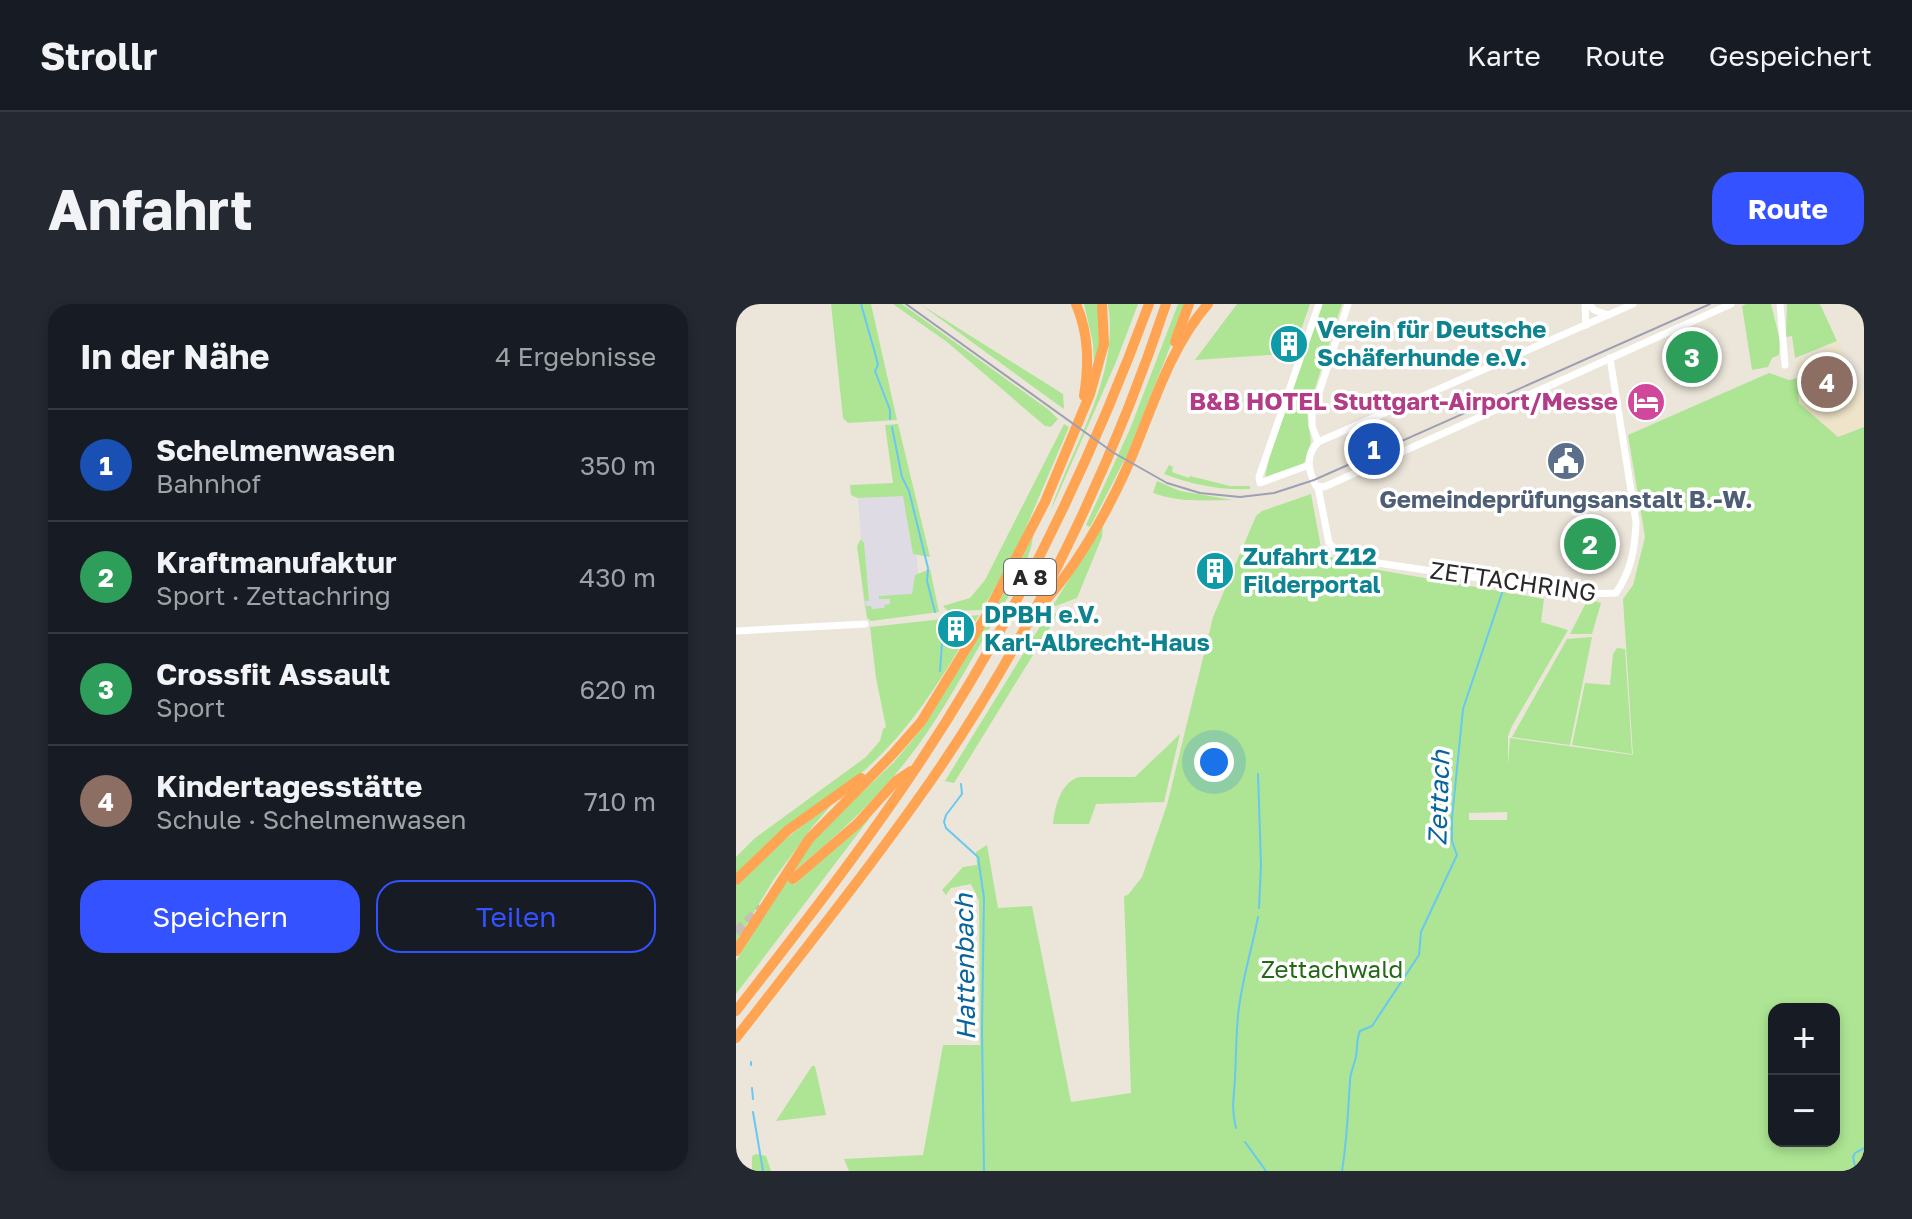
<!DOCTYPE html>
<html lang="de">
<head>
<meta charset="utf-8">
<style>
  body { margin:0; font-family:"Golos Text",sans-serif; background:#242831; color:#f1f3f6 }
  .controls { position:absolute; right:24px; bottom:24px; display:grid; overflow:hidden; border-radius:16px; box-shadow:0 4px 12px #0003 }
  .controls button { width:72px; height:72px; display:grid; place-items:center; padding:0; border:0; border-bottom:2px solid #363941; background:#171b24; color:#f1f3f6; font:40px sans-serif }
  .you { position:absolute; left:478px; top:458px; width:28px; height:28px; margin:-20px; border:6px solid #fff; border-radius:50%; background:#1a73e8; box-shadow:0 0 0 12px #1a73e833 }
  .badge { display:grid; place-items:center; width:52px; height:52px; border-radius:50%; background:#3452ff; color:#fff; font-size:26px; font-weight:700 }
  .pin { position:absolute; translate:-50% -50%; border:4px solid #fff; box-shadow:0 2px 8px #0006 }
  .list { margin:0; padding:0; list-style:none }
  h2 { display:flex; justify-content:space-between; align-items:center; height:104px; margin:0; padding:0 32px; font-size:34px }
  h2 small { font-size:26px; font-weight:400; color:#9ea1a6 }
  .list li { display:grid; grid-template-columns:52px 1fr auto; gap:24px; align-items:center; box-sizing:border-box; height:112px; padding:0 32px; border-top:2px solid #363941 }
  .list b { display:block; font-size:30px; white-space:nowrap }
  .list p { margin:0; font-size:26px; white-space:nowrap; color:#9ea1a6 }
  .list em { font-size:26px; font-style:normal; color:#9ea1a6 }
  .actions { display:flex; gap:16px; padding:24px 32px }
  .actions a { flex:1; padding:18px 0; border:2px solid #3452ff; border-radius:24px; text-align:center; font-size:28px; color:#3452ff }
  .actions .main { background:#3452ff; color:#fff }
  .map { position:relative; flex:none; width:1128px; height:867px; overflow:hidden; border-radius:24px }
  header { display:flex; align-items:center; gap:48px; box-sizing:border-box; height:112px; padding:0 40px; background:#171b24; border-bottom:2px solid #363941 }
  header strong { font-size:38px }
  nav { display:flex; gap:44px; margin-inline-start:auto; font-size:28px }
  .intro { display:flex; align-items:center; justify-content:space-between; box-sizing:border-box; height:192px; padding:0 48px }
  h1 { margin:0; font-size:56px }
  .button { padding:20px 36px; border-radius:24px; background:#3452ff; color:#fff; font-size:28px; font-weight:700 }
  main { display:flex; gap:48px; padding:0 48px }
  aside { flex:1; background:#171b24; border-radius:24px; box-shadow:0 4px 12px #0003 }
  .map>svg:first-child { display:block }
</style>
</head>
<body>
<header>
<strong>Strollr</strong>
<nav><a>Karte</a><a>Route</a><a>Gespeichert</a></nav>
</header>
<div class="intro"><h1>Anfahrt</h1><a class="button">Route</a></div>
<main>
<aside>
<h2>In der Nähe<small>4 Ergebnisse</small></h2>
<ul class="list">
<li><span class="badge" style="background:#1a4fb4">1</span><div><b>Schelmenwasen</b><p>Bahnhof</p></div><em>350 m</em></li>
<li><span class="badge" style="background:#2e9e5b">2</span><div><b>Kraftmanufaktur</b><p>Sport · Zettachring</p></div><em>430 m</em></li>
<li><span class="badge" style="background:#2e9e5b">3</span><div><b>Crossfit Assault</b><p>Sport</p></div><em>620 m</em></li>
<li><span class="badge" style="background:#8d6e63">4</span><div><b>Kindertagesstätte</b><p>Schule · Schelmenwasen</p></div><em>710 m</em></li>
</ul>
<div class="actions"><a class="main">Speichern</a><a>Teilen</a></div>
</aside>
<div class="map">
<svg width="1128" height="867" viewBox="0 0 1128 867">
  <rect width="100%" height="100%" fill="#ece5da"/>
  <path fill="#dedbe4" d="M165,183l13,44 8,83 -51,6 -7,-15 -6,-59 3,-7 -3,-41z"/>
  <path fill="#efe4c9" d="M1103,38l25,59v25l-26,11 -39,-34 -3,-40z"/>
  <g fill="#ade594" fill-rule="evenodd">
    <path d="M95,0h40l26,116 -49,3 -5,-5z"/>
    <path d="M157,0h9l147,106 9,9 -7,8 -6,-1 -98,-84z"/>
    <path d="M184,0l143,90 1,15 -10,-7z"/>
    <path d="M348,0h14l3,36 -7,22 -1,-19z"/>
    <path d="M372,0h30l-22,58 -65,148c22,-67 69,-133 57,-206z"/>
    <path d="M442,0h9l-59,149 -38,74 -4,-2 44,-96z"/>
    <path d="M501,0h73l-10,29 5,2 -7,18 -103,7z"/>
    <path d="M586,0h20l-35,109 4,29 -7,22 -39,13 5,-23z"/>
    <path d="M1010,0h25l9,37 -1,14 -7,3 -4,9 -16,3 -10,-64z"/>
    <path d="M1051,0h33l17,37 -42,17 -3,-22 -6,1z"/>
    <path d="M1033,69l20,7 8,-2 2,25 39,34 26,-10v744h-1015l-5,-12 79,-4 20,-110h37l-1,-144 -8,-17 -20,4 -5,7 -4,-5 21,-23 14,-2 -1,-13 11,-7 11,63 34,-2 39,196 60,-9 -7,-197 4,-1 14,-18 25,-72 46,-188 43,-101 6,-5 49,-17 11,59 28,12 194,34 -3,23 27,8 -56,96 -4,10v29l2,-27 123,17 -10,-156 10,-14 12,-48 -17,-102zM771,508v8h-38v-7zM1038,705h60v132h-60z"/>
    <path d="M162,120l32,133 -17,-3 -10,-58 -46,2 -6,-3 -1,-10 43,-2 -8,-58z"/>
    <path d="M328,120l5,3 -54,126 -33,57 -34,1 -5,-5 27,-8 15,-18z"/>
    <path d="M433,161l4,2 -1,5 17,6 1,-2 40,10h20v3c-31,1 -57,-4 -86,-15z"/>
    <path d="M421,177l23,10 53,9c-28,0 -53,3 -80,-7z"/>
    <path d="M367,220l-1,13 -25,61 -24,9 -2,3 5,4 -2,7 -100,162 -9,-2z"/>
    <path d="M297,232c-3,29 -26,62 -41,88 -28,48 -54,98 -89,141 -32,40 -70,74 -110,107l1,13 78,-70 -136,179v-33l57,-94 23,-31 78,-74 30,-36 73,-120z"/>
    <path d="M125,235l3,4 5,58h-4l1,5h5l1,3 12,-1 1,-3 5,-1v-5h-11v-3l33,-2 3,-19 15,-6 9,43 -68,9 -4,-3 -10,-72z"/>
    <path d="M852,295l13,4 -9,31h-22z"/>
    <path d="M243,311c-35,60 -69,119 -125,164 -41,32 -82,56 -118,96v-18l19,-19 111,-81 14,-16 3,-12 3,-2 -10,-49 -6,-51z"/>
    <path d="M856,333l-22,108 -58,-8 55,-98z"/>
    <path d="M881,344l8,1 7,105 -60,-9 13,-62 25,2 3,-31z"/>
    <path d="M444,430l-16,68 -68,2 -7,20h-36c2,-17 7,-41 26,-47h56z"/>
    <path d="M97,499l-20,23 -39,53 -38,63v-56c29,-33 62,-57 97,-83z"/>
    <path d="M76,762h3l11,49 -50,6z"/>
    <path d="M20,850l10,2 5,15h-19v-15z"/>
  </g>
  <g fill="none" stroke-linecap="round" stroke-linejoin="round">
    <g stroke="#69c8f2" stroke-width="2">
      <path d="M125,0l14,49 3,12 -3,6 15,39v9"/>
      <path d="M156,123l10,50 7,14 19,77 -1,13 8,31"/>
      <path d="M202,319l4,20 -2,28"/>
      <path d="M522,470l3,90 -2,44"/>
      <path d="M225,480l1,10 -16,21 -2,7 2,6 32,29 6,41 -2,132 2,141"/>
      <path d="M15,758v3"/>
      <path d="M16,784l1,11"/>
      <path d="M17,808l10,59"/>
      <path d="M500,824c-5,-20 -2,-30 -1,-50 1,-20 1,-41 3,-62 3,-34 14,-66 20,-99"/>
      <path d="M509,838l21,29"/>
      <path d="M606,867c5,-31 6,-59 8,-90 0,-9 5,-17 6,-25 2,-10 0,-16 4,-25l12,-5 47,-71 2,-23 36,-77 -5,-14v-23l11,-109 39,-116"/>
      <path d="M1120,867l-3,-14 2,-4 9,-5"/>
    </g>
    <path stroke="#c5bfb7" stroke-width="10" stroke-dasharray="10 5" stroke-linecap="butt" d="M0,628l26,-24"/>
    <g stroke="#fff" stroke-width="7">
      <path d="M849,0l1,21"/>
      <path d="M853,0l5,6 14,5"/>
      <path d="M897,0l-315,138c-13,14 -10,28 -2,44l8,1 407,-183"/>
      <path d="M1044,0l5,61"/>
      <path d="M582,138l-6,-16v-12l36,-110"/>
      <path d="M573,161l-49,18 -1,-6 60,-173"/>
      <path d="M582,183l11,56 15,15 244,36 28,-1c15,-22 19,-44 20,-71l-26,-164"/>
      <path d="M0,327l129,-7"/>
    </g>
    <g stroke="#ffa452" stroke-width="10">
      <path d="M340,0c13,30 13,60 8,92"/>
      <path d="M439,38l14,-38"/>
      <path d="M304,302c34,-35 66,-92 86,-136 25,-56 41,-119 82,-166"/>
      <path d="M57,575l64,-55 39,-43 15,-10"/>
      <path d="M0,576l52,-50 73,-52"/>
      <path d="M0,647l73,-112 82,-83 30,-34 65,-106 59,-114 45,-108 14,-50 -2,-40"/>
      <path d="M0,707c62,-80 124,-159 180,-243 97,-145 173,-301 233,-464"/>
      <path d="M0,734c66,-85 133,-169 194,-256 100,-144 181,-312 236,-478"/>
    </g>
    <path stroke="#9d9fb4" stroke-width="2" d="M170,0l208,149 53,30 33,10 40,4 34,-4 40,-13 396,-176"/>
  </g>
  <defs>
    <g id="building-disc" transform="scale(2)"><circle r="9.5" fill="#0f9aa8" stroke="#fff"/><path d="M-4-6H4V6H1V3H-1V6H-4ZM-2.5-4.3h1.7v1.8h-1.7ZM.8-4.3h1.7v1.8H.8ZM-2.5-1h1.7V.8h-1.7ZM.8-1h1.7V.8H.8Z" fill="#fff"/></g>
    <g id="hotel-disc" transform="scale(2)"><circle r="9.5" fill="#d1479c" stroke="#fff"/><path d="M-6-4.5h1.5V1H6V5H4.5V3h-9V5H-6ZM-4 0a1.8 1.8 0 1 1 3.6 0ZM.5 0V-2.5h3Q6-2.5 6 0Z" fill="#fff"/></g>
    <g id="civic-disc" transform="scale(2)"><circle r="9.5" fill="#5c6f8a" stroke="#fff"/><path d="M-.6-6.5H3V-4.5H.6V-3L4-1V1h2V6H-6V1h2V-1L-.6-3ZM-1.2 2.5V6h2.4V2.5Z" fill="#fff"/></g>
  </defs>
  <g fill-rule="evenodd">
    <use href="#building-disc" x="553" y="40"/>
    <use href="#hotel-disc" x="910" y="98"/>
    <use href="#civic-disc" x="830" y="157"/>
    <use href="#building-disc" x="479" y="267"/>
    <use href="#building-disc" x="220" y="325"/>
  </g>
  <g text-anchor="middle" stroke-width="7" stroke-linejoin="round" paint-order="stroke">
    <rect fill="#fff" stroke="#696969" stroke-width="2" x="268" y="255" width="52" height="36" rx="6"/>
    <g font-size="22" font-weight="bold" fill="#292929">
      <text x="294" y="281">A 8</text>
    </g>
    <g font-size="24" font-weight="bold" fill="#0d838f" stroke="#fff" text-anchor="start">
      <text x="581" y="34">Verein für Deutsche<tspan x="581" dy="28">Schäferhunde e.V.</tspan></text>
      <text x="507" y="261">Zufahrt Z12<tspan x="507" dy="28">Filderportal</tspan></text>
      <text x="248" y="319">DPBH e.V.<tspan x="248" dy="28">Karl-Albrecht-Haus</tspan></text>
    </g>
    <g font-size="24" font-weight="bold" fill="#b23c85" stroke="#fff" text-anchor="end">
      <text x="882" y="106">B&amp;B HOTEL Stuttgart-Airport/Messe</text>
    </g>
    <g font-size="24" font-weight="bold" fill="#4e5e75" stroke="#fff">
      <text x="830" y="204">Gemeindeprüfungsanstalt B.-W.</text>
    </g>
    <g font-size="24" fill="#292929" stroke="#fff">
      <text transform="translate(777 278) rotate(8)" y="8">ZETTACHRING</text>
    </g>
    <g font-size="24" fill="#256817" stroke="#fff">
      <text x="596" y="674">Zettachwald</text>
    </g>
    <g font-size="26" font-style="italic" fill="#09649e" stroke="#fff">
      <text transform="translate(703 494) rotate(-88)" y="9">Zettach</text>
      <text transform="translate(229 663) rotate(-91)" y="9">Hattenbach</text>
    </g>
  </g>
</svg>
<div class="controls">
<button>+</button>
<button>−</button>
</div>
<div class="you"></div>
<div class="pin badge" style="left:638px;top:145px;background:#1a4fb4">1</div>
<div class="pin badge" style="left:854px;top:240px;background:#2e9e5b">2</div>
<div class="pin badge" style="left:956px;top:53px;background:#2e9e5b">3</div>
<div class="pin badge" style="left:1091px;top:78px;background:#8d6e63">4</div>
</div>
</main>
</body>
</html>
